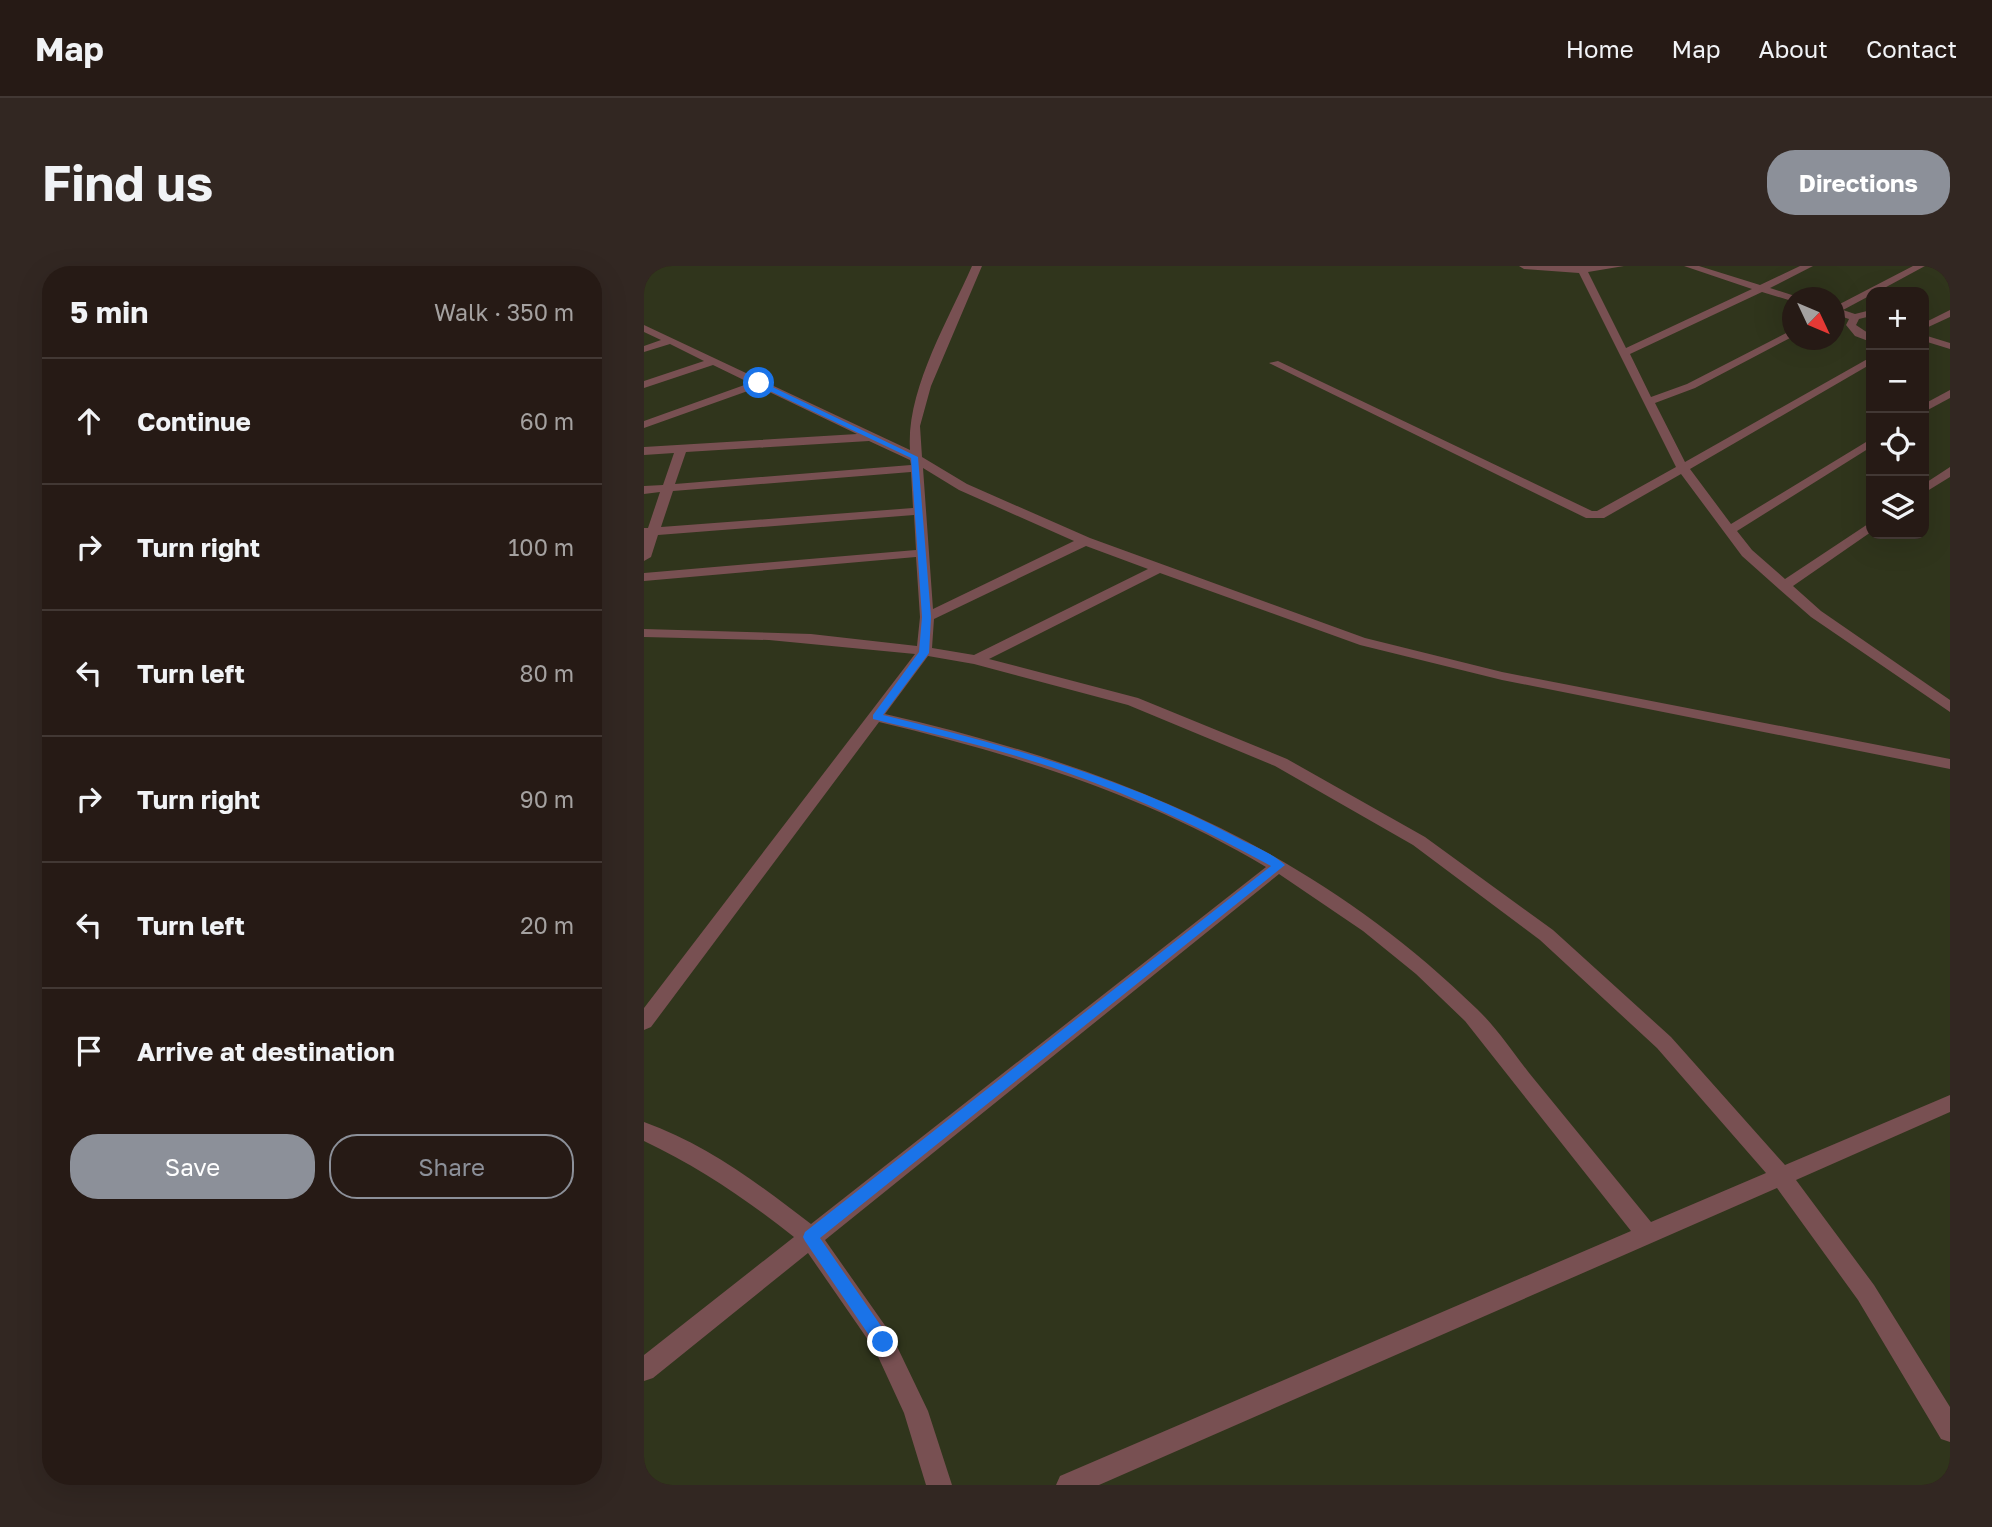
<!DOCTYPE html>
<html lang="en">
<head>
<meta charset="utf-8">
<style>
  body { margin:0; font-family:"Golos Text",sans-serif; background:#322722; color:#f1f3f6 }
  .controls { position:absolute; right:21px; top:21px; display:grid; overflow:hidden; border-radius:14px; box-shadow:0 7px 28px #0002 }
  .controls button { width:63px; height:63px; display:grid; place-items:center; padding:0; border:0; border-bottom:2px solid #423834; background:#261a15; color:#f1f3f6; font:35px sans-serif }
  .compass { position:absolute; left:1138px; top:21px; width:63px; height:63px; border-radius:50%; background:#261a15; box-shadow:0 7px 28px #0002; rotate:134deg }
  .stop { position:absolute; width:21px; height:21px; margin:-16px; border:5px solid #1a73e8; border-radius:50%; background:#fff }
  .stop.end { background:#1a73e8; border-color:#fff; box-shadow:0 2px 7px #0008 }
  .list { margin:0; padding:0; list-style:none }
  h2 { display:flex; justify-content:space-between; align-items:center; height:91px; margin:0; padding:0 28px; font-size:30px }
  h2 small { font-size:23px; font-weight:400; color:#a4a1a0 }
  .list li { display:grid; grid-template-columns:46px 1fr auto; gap:21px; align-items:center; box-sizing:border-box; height:126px; padding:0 28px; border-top:2px solid #423834 }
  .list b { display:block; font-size:26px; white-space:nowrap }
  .list em { font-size:23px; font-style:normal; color:#a4a1a0 }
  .actions { display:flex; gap:14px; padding:21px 28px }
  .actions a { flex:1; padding:16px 0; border:2px solid #8c9099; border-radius:28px; text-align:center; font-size:24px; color:#8c9099 }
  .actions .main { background:#8c9099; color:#fff }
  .icon { flex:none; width:38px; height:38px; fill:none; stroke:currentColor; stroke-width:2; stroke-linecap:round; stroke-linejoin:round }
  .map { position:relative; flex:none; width:1306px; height:1219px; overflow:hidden; border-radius:28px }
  header { display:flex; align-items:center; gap:42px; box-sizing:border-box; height:98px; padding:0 35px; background:#261a15; border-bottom:2px solid #423834 }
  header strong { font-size:33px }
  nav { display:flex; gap:38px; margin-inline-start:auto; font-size:24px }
  .intro { display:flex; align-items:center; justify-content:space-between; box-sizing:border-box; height:168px; padding:0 42px }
  h1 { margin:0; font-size:49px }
  .button { padding:18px 32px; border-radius:28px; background:#8c9099; color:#fff; font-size:24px; font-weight:700 }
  main { display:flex; gap:42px; padding:0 42px }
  aside { flex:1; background:#261a15; border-radius:28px; box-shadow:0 7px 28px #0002 }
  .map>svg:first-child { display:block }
</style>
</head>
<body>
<header>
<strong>Map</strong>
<nav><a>Home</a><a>Map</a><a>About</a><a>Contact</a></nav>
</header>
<div class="intro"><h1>Find us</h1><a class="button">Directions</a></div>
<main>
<aside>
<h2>5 min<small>Walk · 350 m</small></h2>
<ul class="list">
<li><svg class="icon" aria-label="ahead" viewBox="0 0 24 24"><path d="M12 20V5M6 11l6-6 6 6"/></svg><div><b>Continue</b></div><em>60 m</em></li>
<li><svg class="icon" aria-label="right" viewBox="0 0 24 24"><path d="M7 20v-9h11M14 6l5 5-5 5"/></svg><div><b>Turn right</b></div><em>100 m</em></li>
<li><svg class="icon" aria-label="left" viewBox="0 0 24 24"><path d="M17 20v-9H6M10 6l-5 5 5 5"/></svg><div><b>Turn left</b></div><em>80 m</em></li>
<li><svg class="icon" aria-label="right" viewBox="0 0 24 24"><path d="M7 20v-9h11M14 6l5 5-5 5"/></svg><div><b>Turn right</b></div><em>90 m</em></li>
<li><svg class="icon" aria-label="left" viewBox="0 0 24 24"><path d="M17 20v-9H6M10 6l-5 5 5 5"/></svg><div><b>Turn left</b></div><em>20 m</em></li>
<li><svg class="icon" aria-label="arrive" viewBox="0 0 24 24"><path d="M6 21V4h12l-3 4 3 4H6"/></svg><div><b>Arrive at destination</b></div></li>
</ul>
<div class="actions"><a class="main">Save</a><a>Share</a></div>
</aside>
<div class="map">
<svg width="1306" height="1219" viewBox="0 0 1306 1219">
  <rect width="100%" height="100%" fill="#32231c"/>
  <path fill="#30351c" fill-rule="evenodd" d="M0,0h1306v1219h-1306zM1227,26h53v242h-53zM1148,32h42v42h-42z"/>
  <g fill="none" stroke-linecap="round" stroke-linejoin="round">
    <g fill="#785052" fill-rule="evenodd">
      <path d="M328,0h10l-51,120 -11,40 2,31 45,27 123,54 275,100 137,34 448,87v10l-448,-89 -142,-35 -200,-72 -171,86 149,39 149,61 138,78 128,93 118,107 114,128 165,-70v17l-154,68 78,105 76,122v35l-9,-3 -83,-139 -81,-112 -678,297h-43l4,-9 571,-245 -166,-210 -49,-47 -53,-43 -84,-57 -454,366 66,94 37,77 24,74h-26l-22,-72 -29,-63 -67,-97 -155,125 -9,3v-26l150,-118c-48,-38 -95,-70 -150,-96v-19c62,22 115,62 167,102l455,-357c-120,-72 -253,-113 -387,-145l-228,305 -7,3v-22l271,-354 -146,-14 -125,-3v-8l167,5 106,12 3,-29 -4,-60 -272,24v-8l272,-23 -2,-35 -256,20 -7,22 -7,4v-33h4l12,-36 -16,2v-8l19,-1 11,-32 -30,2v-8l213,-13 -98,-47 -115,41v-7l106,-38 -37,-18 -69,23v-7l60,-20 -34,-17 -26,8v-6l17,-6 -17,-8v-7l266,125c-4,-60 38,-129 62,-184zM225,175l41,19 1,5 -236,19 11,-32zM279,202l36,22 115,51 -141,68zM267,206l2,36 -252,19 12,-36zM442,280l62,23 -174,86 -42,-7 2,-29zM284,390l46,8 154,41 147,61 138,79 127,95 117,108 109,125 -115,49c-39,-48 -78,-95 -117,-143 -19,-23 -35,-49 -57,-70 -167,-164 -367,-243 -592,-295z"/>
      <path d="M875,0h105l-36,6 38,76 126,-59 -68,-23h15l61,19 40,-19h13l-43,22 25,8 -3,5 -30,-9 -132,62 21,43 36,-13 105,-54v7l-97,51 -40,15 30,59 186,-105v7l-181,105 41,55 140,-85v8l-134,84 15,19 33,29 86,-57v10l-78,54 28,25 129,89v12l-139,-95 -32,-28 -37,-33 -61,-82 -77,44h-18l-317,-155 9,-2 314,150h5l79,-44 -97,-194 -55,-4z"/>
      <path d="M1269,0h12l-48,26h-6v3l-28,15 12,4 16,-4v6l-12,3 -3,6 15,10v7l-16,-6 -9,-11 3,-6 -15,-5v-7z"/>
      <path d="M1306,44v7l-26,12v-6z"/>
      <path d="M1280,69l26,8v6l-26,-8z"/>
      <path d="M1306,124v8l-26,14v-8z"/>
      <path d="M1306,201v10l-26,16v-9z"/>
    </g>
  </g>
  <path fill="#1a73e8" d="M113,116h5l156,75 13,160 -2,36 -46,62c121,30 240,62 351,121 16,9 39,17 51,29l-465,373 68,98 3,6 -3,5 -5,2 -6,-2 -72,-106 -2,-4 2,-5 466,-366c-66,-36 -132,-68 -203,-93 -64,-23 -130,-38 -195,-54v-4l46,-63 3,-35 -11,-159 -154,-73z"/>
</svg>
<div class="controls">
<button>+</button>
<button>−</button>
<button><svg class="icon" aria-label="locate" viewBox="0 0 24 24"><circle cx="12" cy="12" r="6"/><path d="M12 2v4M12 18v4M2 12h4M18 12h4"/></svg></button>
<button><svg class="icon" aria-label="layers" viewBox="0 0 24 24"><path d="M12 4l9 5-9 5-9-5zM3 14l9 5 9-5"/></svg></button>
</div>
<svg class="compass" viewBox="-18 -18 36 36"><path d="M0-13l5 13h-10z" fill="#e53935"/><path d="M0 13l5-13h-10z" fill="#a4a1a0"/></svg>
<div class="stop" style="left:115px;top:117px"></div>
<div class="stop end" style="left:239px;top:1076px"></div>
</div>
</main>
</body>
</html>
